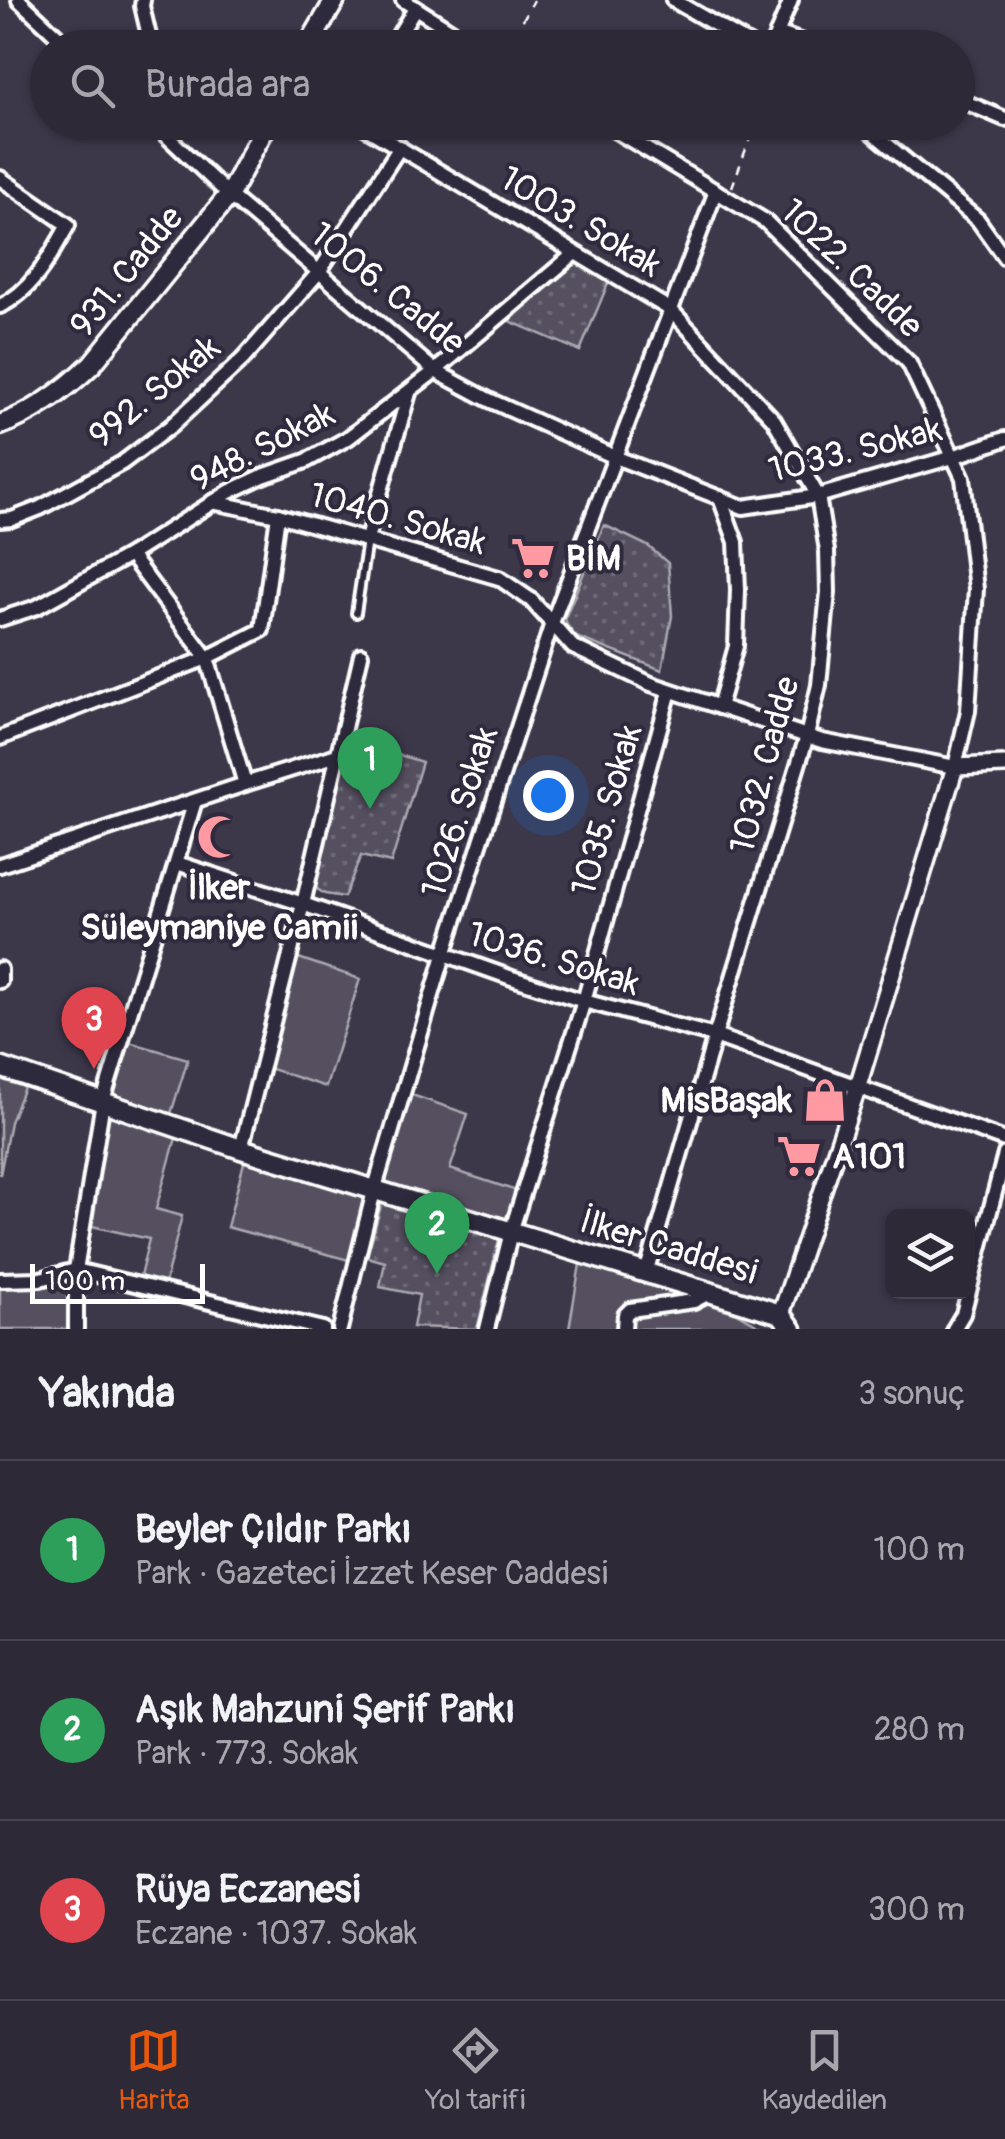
<!DOCTYPE html>
<html lang="tr">
<head>
<meta charset="utf-8">
<style>
  body { margin:0; font-family:Pangolin,sans-serif; background:#35313f; color:#f1f3f6 }
  .controls { position:absolute; right:30px; bottom:30px; display:grid; overflow:hidden; border-radius:15px; box-shadow:0 2px 8px #0004 }
  .controls button { width:90px; height:90px; display:grid; place-items:center; padding:0; border:0; border-bottom:2px solid #484552; background:#2d2937; color:#f1f3f6; font:50px sans-serif }
  .scale { position:absolute; left:30px; bottom:25px; width:175px; box-sizing:border-box; padding-left:10px; border:5px solid #fff; border-top:0; font-size:28px; line-height:35px; white-space:nowrap; color:#fff; -webkit-text-stroke:8px #2f2a3d; paint-order:stroke }
  .you { position:absolute; left:548px; top:795px; width:35px; height:35px; margin:-25px; border:8px solid #fff; border-radius:50%; background:#1a73e8; box-shadow:0 0 0 15px #1a73e833 }
  .badge { display:grid; place-items:center; width:65px; height:65px; border-radius:50%; background:#ea580c; color:#fff; font-size:32px; font-weight:700 }
  .pin { position:absolute; translate:-50% -82px; filter:drop-shadow(0 2px 5px #0008) }
  .pin::after { content:''; position:absolute; top:52px; width:35px; height:30px; background:inherit; clip-path:polygon(0 0,100% 0,50% 100%) }
  .list { margin:0; padding:0; list-style:none }
  h2 { display:flex; justify-content:space-between; align-items:center; height:130px; margin:0; padding:0 40px; font-size:42px }
  h2 small { font-size:32px; font-weight:400; color:#a7a6ad }
  .list li { display:grid; grid-template-columns:65px 1fr auto; gap:30px; align-items:center; box-sizing:border-box; height:180px; padding:0 40px; border-top:2px solid #484552 }
  .list b { display:block; font-size:38px; white-space:nowrap }
  .list p { margin:0; font-size:32px; white-space:nowrap; color:#a7a6ad }
  .list em { font-size:32px; font-style:normal; color:#a7a6ad }
  .icon { flex:none; width:55px; height:55px; fill:none; stroke:currentColor; stroke-width:2; stroke-linecap:round; stroke-linejoin:round }
  .map { position:relative; flex:none; width:1005px; height:1329px; overflow:hidden }
  .search { position:absolute; background:#2d2937; box-shadow:0 2px 8px #0004; left:30px; right:30px; top:30px; height:110px; display:flex; align-items:center; gap:25px; box-sizing:border-box; padding:0 35px; border-radius:55px; color:#a7a6ad; font-size:38px }
  .sheet { height:670px; background:#2d2937 }
  nav { display:flex; justify-content:space-around; align-items:center; box-sizing:border-box; height:140px; border-top:2px solid #484552; background:#2d2937; font-size:28px; color:#a7a6ad }
  nav a { display:grid; justify-items:center; gap:5px }
  nav .on { color:#ea580c }
  .map>svg:first-child { display:block }
</style>
</head>
<body>
<div class="map">
<svg width="1005" height="1329" viewBox="0 0 1005 1329">
  <defs>
    <pattern id="park-dots" width="8" height="8" patternUnits="userSpaceOnUse" patternTransform="scale(2.5)"><rect width="8" height="8" fill="#555060"/><path d="M2 2h.1M6 6h.1" fill="none" stroke="#6e6a78" stroke-width="1.8" stroke-linecap="round"/></pattern>
  </defs>
  <rect width="100%" height="100%" fill="#3c3749"/>
  <filter id="ink" filterUnits="userSpaceOnUse"><feTurbulence type="fractalNoise" baseFrequency=".01" numOctaves="2"/><feDisplacementMap in="SourceGraphic" scale="20" xChannelSelector="R" yChannelSelector="G"/><feConvolveMatrix kernelMatrix="1 2 1 2 8 2 1 2 1" color-interpolation-filters="sRGB"/></filter>
  <g filter="url(#ink)">
    <g fill="#555060" stroke="#aaa8b0" stroke-width="2.5">
      <path d="M290,955l70,24 -34,108 -64,-21z"/>
      <path d="M122,1040l66,19 -20,64 11,4 -23,82 26,7 -19,75 -25,-6 11,-46 -66,-15z"/>
      <path d="M0,1077l25,8 -15,37 -10,53z"/>
      <path d="M403,1092l65,22 -18,55 73,24 -12,39 -137,-41 -18,71 -129,-35 20,-76 127,39z"/>
      <path d="M580,1264l157,49 28,16h-196z"/>
      <path d="M67,1277l1,52h-68v-43z"/>
    </g>
    <g fill="url(#park-dots)" stroke="#aaa8b0" stroke-width="2.5">
      <path d="M577,262l32,19 -29,70 -71,-30z"/>
      <path d="M604,525l44,21 20,17 4,53 -10,54 -86,-33 -9,-12 -2,-7z"/>
      <path d="M349,739l73,23 -31,101 -30,-7 -17,41 -19,-3 -8,-5 -1,-7z"/>
      <path d="M382,1202l117,38 -22,89 -64,-2 6,-32 -39,-8 5,-25 -18,-5z"/>
    </g>
    <g fill="none" stroke-linecap="round" stroke-linejoin="round">
      <g stroke="#fff" stroke-width="14">
        <path id="service" d="M356,613l11,-73"/>
      </g>
      <g stroke="#fff" stroke-width="20">
        <g id="minor">
          <path d="M19,0l51,48"/>
          <path d="M143,0l-1,6 8,34 9,8"/>
          <path d="M403,0l75,48"/>
          <path d="M673,0l83,48"/>
          <path d="M777,33l42,15"/>
          <path d="M391,48l24,-40"/>
          <path d="M771,48l20,-48"/>
          <path d="M958,99l47,20"/>
          <path d="M152,122l77,73 206,176 54,29 126,57 128,50 75,-11 135,-39 52,-18"/>
          <path d="M356,122l315,188 103,110 44,76 9,55 1,41 -9,93 -12,51 -92,300 -69,237"/>
          <path d="M860,122l118,98 27,38"/>
          <path d="M0,178l68,47c-17,30 -35,66 -68,81"/>
          <path d="M212,502l66,13 221,63 32,22 42,47 78,37 171,57 133,26 13,-56 8,-122 -13,-111 -54,-115 -144,-142 -164,-99"/>
          <path d="M0,520l12,-1 28,-11 82,-45 49,-37 72,-67 76,-87 81,-125"/>
          <path d="M367,539l42,-146"/>
          <path d="M0,619l37,-12 93,-52 99,-63 34,-16 43,-15 42,-23 87,-67 140,-118"/>
          <path d="M719,707l17,-61 2,-56 -2,-48 -16,-44"/>
          <path d="M0,738l207,-80 55,-28 16,-115"/>
          <path d="M245,784l92,-29"/>
          <path d="M177,863l126,41 209,74 72,23 131,35 290,104"/>
          <path d="M0,865l245,-81 -38,-126 -77,-103"/>
          <path d="M0,969v12"/>
          <path d="M241,1149l62,-245 58,-249"/>
          <path d="M0,1280l40,-1 36,-9 247,59"/>
          <path d="M76,1329v-59l27,-169 92,-300"/>
          <path d="M340,1329l34,-138 70,-236 108,-332 164,-432"/>
          <path d="M487,1329l24,-97 73,-231 86,-310"/>
          <path d="M624,1329l1,-14 5,-5 64,-9 17,-9"/>
          <path d="M954,1329l9,-15 42,-160"/>
        </g>
      </g>
      <g stroke="#fff" stroke-width="22">
        <path id="tertiary" d="M781,1314l77,-228 97,-319 50,-2"/>
      </g>
      <g stroke="#fff" stroke-width="25">
        <g id="secondary">
          <path d="M307,48l28,-48"/>
          <path d="M0,425c36,-13 65,-35 92,-61l137,-169 39,-73"/>
          <path d="M0,1067l241,82 540,165 11,15"/>
        </g>
      </g>
      <g stroke="#fff" stroke-width="2.5" stroke-dasharray="8 8" stroke-linecap="butt">
        <path d="M507,48l27,-48"/>
        <path d="M732,187l24,-65"/>
      </g>
      <use href="#service" stroke="#2f2a3d" stroke-width="6"/>
      <use href="#minor" stroke="#2f2a3d" stroke-width="12"/>
      <use href="#tertiary" stroke="#2f2a3d" stroke-width="15"/>
      <use href="#secondary" stroke="#2f2a3d" stroke-width="18"/>
    </g>
  </g>
  <defs>
    <g id="supermarket-bare" transform="scale(3.45)"><path d="M-6-5.5h2.5l.6 2H6L4.5 2H-2.5L-4.4-4H-6ZM-1.5 3.2a1.3 1.3 0 1 0 .1 0ZM3 3.2a1.3 1.3 0 1 0 .1 0Z" fill="#ff9aa2" stroke="#2f2a3d" stroke-width="2.5" paint-order="stroke"/></g>
    <g id="mosque-bare" transform="scale(3.45)"><path d="M3.5-4.9A6 6 0 1 0 3.5 4.9A5 5 0 1 1 3.5-4.9Z" fill="#ff9aa2" stroke="#2f2a3d" stroke-width="2.5" paint-order="stroke"/></g>
    <g id="shop-bare" transform="scale(3.45)"><path d="M-5-2.5h2.3a2.7 3.5 0 0 1 5.4 0H5L5.5 6h-11ZM-1.5-2.5h3a1.5 2.3 0 0 0-3 0Z" fill="#ff9aa2" stroke="#2f2a3d" stroke-width="2.5" paint-order="stroke"/></g>
  </defs>
  <g fill-rule="evenodd">
    <use href="#supermarket-bare" x="533" y="558"/>
    <use href="#mosque-bare" x="219" y="837"/>
    <use href="#shop-bare" x="825" y="1100"/>
    <use href="#supermarket-bare" x="799" y="1156"/>
  </g>
  <g text-anchor="middle" stroke-width="8" stroke-linejoin="round" paint-order="stroke">
    <g font-size="35" fill="#fff" stroke="#2f2a3d">
      <text transform="translate(581 221) rotate(31)" y="12">1003. Sokak</text>
      <text transform="translate(852 268) rotate(44)" y="12">1022. Cadde</text>
      <text transform="translate(126 271) rotate(-51)" y="12">931. Cadde</text>
      <text transform="translate(388 288) rotate(39)" y="12">1006. Cadde</text>
      <text transform="translate(154 391) rotate(-39)" y="12">992. Sokak</text>
      <text transform="translate(262 446) rotate(-27)" y="12">948. Sokak</text>
      <text transform="translate(855 449) rotate(-14)" y="12">1033. Sokak</text>
      <text transform="translate(398 518) rotate(16)" y="12">1040. Sokak</text>
      <text transform="translate(764 765) rotate(-75)" y="12">1032. Cadde</text>
      <text transform="translate(606 810) rotate(-74)" y="12">1035. Sokak</text>
      <text transform="translate(459 812) rotate(-72)" y="12">1026. Sokak</text>
      <text transform="translate(554 958) rotate(17)" y="12">1036. Sokak</text>
      <text transform="translate(669 1246) rotate(17)" y="12">İlker Caddesi</text>
    </g>
    <g font-size="35" font-weight="bold" fill="#fff" stroke="#2f2a3d" text-anchor="start">
      <text x="566" y="570">BİM</text>
      <text x="219" y="899" text-anchor="middle">İlker<tspan x="219" dy="40">Süleymaniye Camii</tspan></text>
      <text x="792" y="1112" text-anchor="end">MisBaşak</text>
      <text x="832" y="1168">A101</text>
    </g>
  </g>
</svg>
<div class="controls">
<button><svg class="icon" aria-label="layers" viewBox="0 0 24 24"><path d="M12 4l9 5-9 5-9-5zM3 14l9 5 9-5"/></svg></button>
</div>
<div class="scale">100 m</div>
<div class="you"></div>
<div class="pin badge" style="left:370px;top:809px;background:#2e9e5b">1</div>
<div class="pin badge" style="left:437px;top:1274px;background:#2e9e5b">2</div>
<div class="pin badge" style="left:94px;top:1069px;background:#e0444e">3</div>
<div class="search"><svg class="icon" aria-label="search" viewBox="0 0 24 24"><circle cx="10" cy="10" r="6"/><path d="M15 15l6 6"/></svg>Burada ara</div>
</div>
<section class="sheet">
<h2>Yakında<small>3 sonuç</small></h2>
<ul class="list">
<li><span class="badge" style="background:#2e9e5b">1</span><div><b>Beyler Çıldır Parkı</b><p>Park · Gazeteci İzzet Keser Caddesi</p></div><em>100 m</em></li>
<li><span class="badge" style="background:#2e9e5b">2</span><div><b>Aşık Mahzuni Şerif Parkı</b><p>Park · 773. Sokak</p></div><em>280 m</em></li>
<li><span class="badge" style="background:#e0444e">3</span><div><b>Rüya Eczanesi</b><p>Eczane · 1037. Sokak</p></div><em>300 m</em></li>
</ul>
</section>
<nav>
<a class="on"><svg class="icon" aria-label="map" viewBox="0 0 24 24"><path d="M3 6l6-2 6 2 6-2v14l-6 2-6-2-6 2zM9 4v14M15 6v14"/></svg>Harita</a>
<a><svg class="icon" aria-label="directions" viewBox="0 0 24 24"><path d="M12 3l9 9-9 9-9-9zM9 14v-3h6M13 9l2 2-2 2"/></svg>Yol tarifi</a>
<a><svg class="icon" aria-label="saved" viewBox="0 0 24 24"><path d="M7 4h10v16l-5-4-5 4z"/></svg>Kaydedilen</a>
</nav>
</body>
</html>
